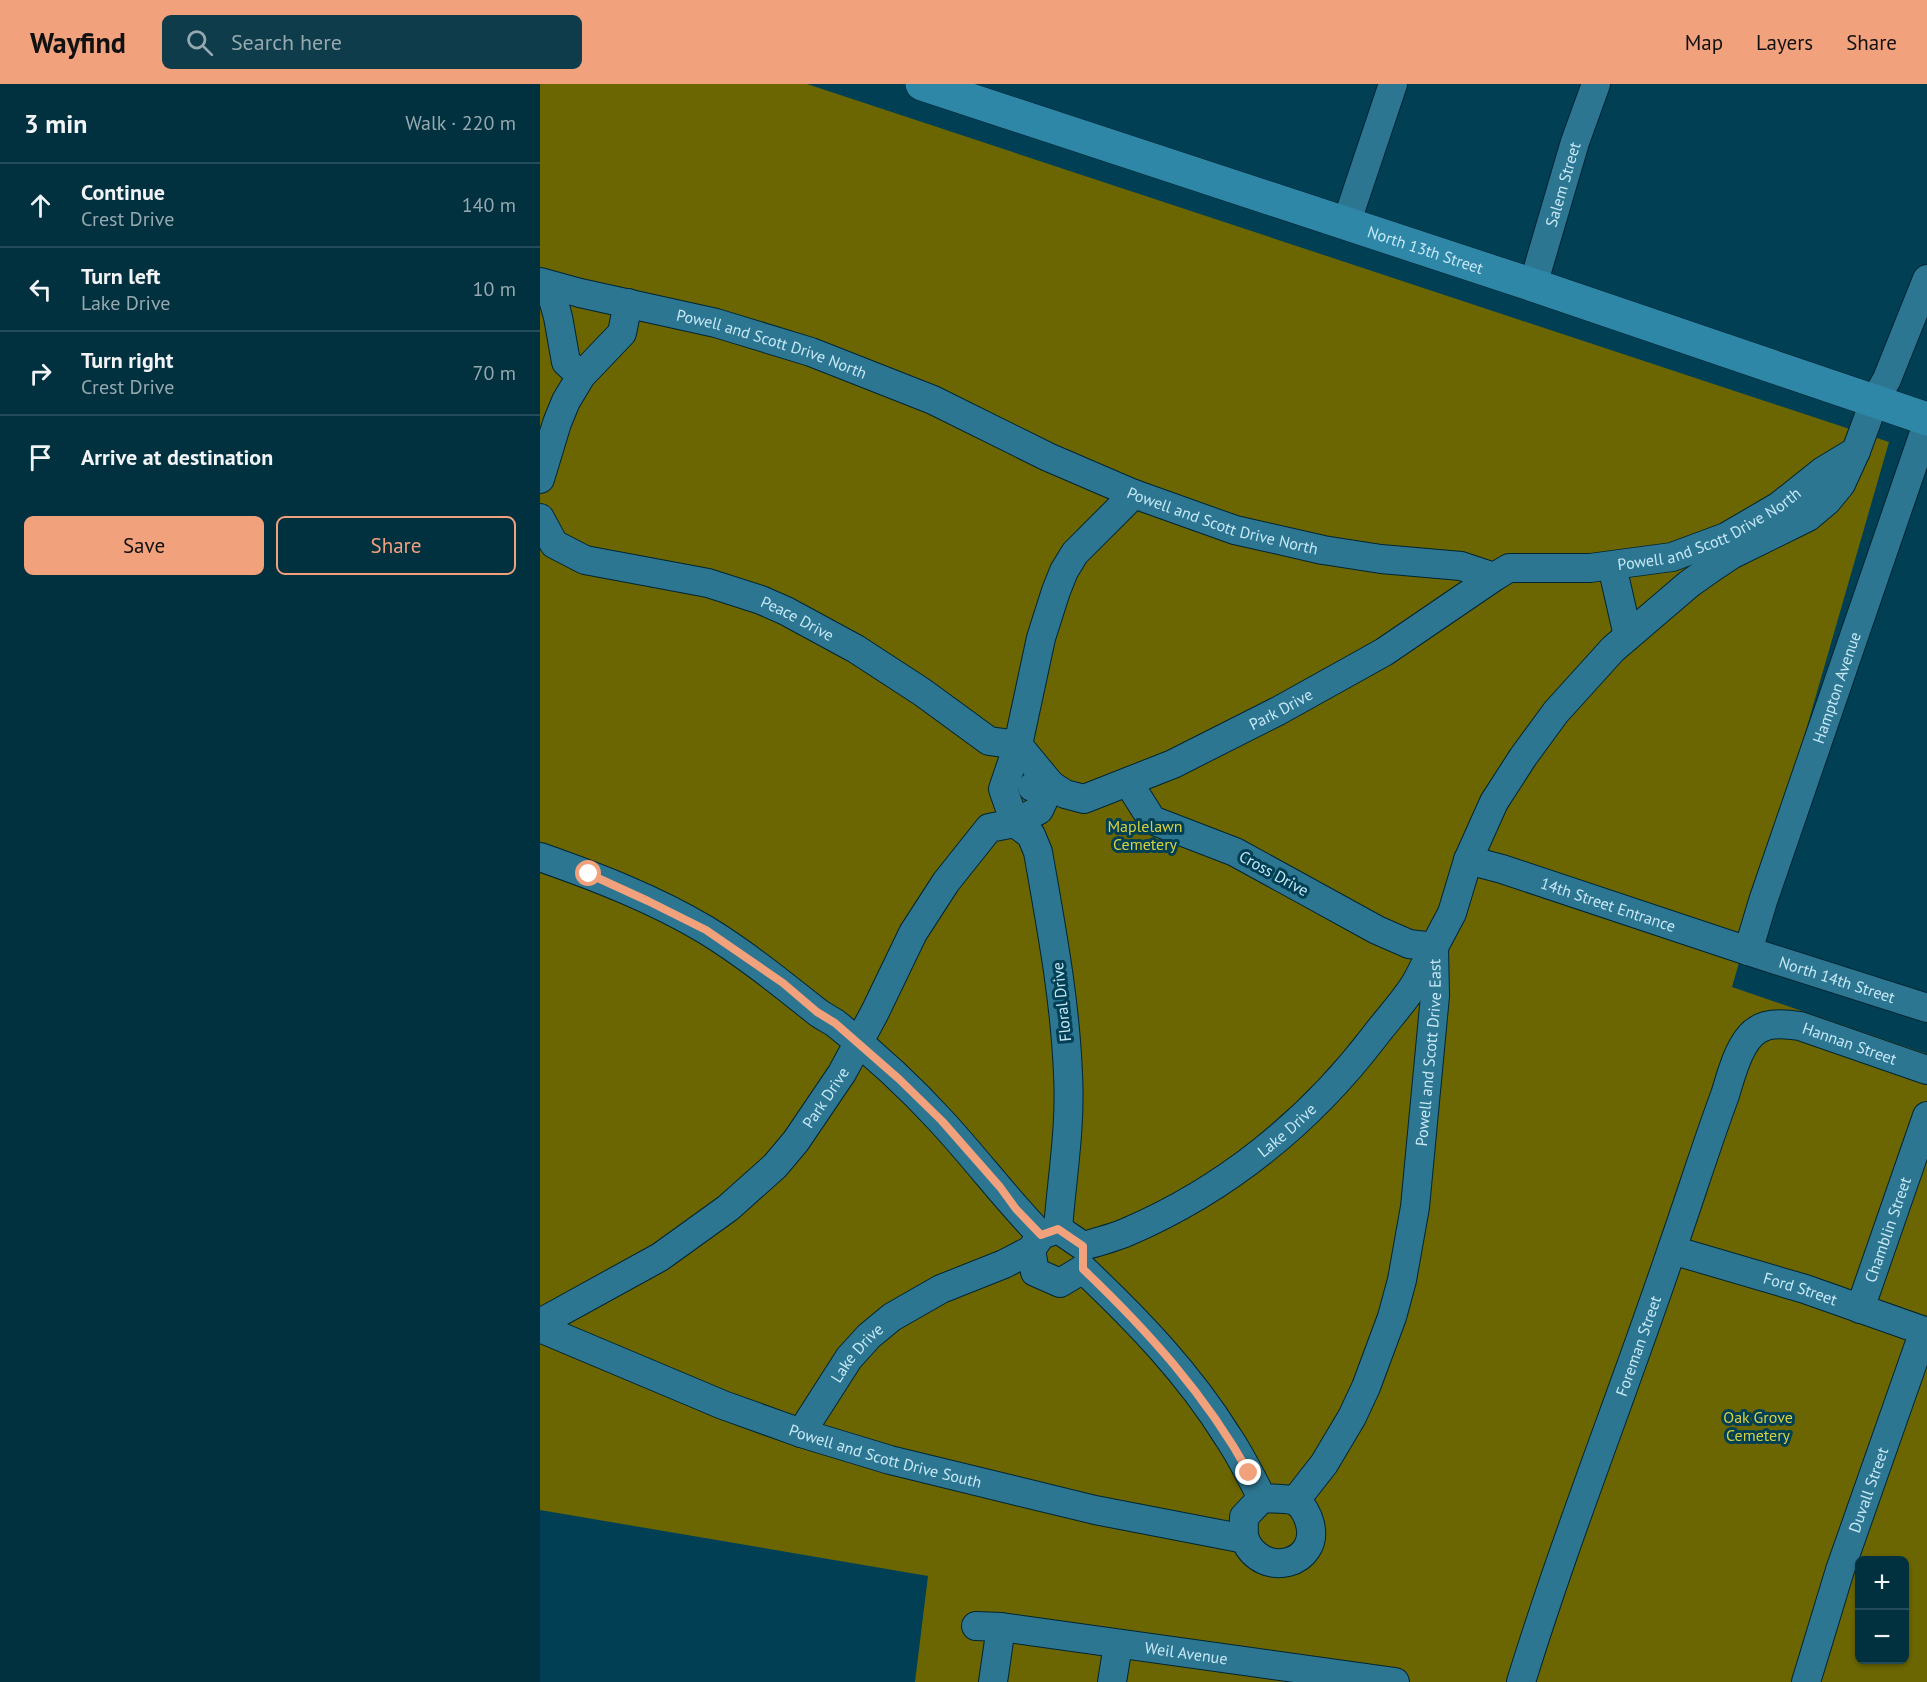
<!DOCTYPE html>
<html lang="en">
<head>
<meta charset="utf-8">
<style>
  body { margin:0; font-family:"PT Sans",sans-serif; background:#0f3c4a; color:#f1f3f6 }
  .controls { position:absolute; right:18px; bottom:18px; display:grid; overflow:hidden; border-radius:9px; box-shadow:0 2px 4px #0004 }
  .controls button { width:54px; height:54px; display:grid; place-items:center; padding:0; border:0; border-bottom:2px solid #234b59; background:#01303f; color:#f1f3f6; font:30px sans-serif }
  .stop { position:absolute; width:18px; height:18px; margin:-14px; border:4px solid #f1a17c; border-radius:50%; background:#fff }
  .stop.end { background:#f1a17c; border-color:#fff; box-shadow:0 2px 6px #0008 }
  .list { margin:0; padding:0; list-style:none }
  h2 { display:flex; justify-content:space-between; align-items:center; height:78px; margin:0; padding:0 24px; font-size:26px }
  h2 small { font-size:20px; font-weight:400; color:#96a9b0 }
  .list li { display:grid; grid-template-columns:39px 1fr auto; gap:18px; align-items:center; box-sizing:border-box; height:84px; padding:0 24px; border-top:2px solid #234b59 }
  .list b { display:block; font-size:22px; white-space:nowrap }
  .list p { margin:0; font-size:20px; white-space:nowrap; color:#96a9b0 }
  .list em { font-size:20px; font-style:normal; color:#96a9b0 }
  .actions { display:flex; gap:12px; padding:18px 24px }
  .actions a { flex:1; padding:14px 0; border:2px solid #f1a17c; border-radius:9px; text-align:center; font-size:21px; color:#f1a17c }
  .actions .main { background:#f1a17c; color:#111 }
  .icon { flex:none; width:33px; height:33px; fill:none; stroke:currentColor; stroke-width:2; stroke-linecap:round; stroke-linejoin:round }
  .map { position:relative; flex:none; width:1387px; height:1598px; overflow:hidden }
  header { display:flex; align-items:center; gap:36px; box-sizing:border-box; height:84px; padding:0 30px; background:#f1a17c; color:#111 }
  header strong { font-size:28px }
  nav { display:flex; gap:33px; margin-inline-start:auto; font-size:21px }
  .search { width:420px; height:54px; background:#0f3c4a; display:flex; align-items:center; gap:15px; box-sizing:border-box; padding:0 21px; border-radius:9px; color:#96a9b0; font-size:22px }
  main { display:flex }
  aside { flex:1; background:#01303f }
  .map>svg:first-child { display:block }
</style>
</head>
<body>
<header>
<strong>Wayfind</strong>
<div class="search"><svg class="icon" aria-label="search" viewBox="0 0 24 24"><circle cx="10" cy="10" r="6"/><path d="M15 15l6 6"/></svg>Search here</div>
<nav><a>Map</a><a>Layers</a><a>Share</a></nav>
</header>
<main>
<aside>
<h2>3 min<small>Walk · 220 m</small></h2>
<ul class="list">
<li><svg class="icon" aria-label="ahead" viewBox="0 0 24 24"><path d="M12 20V5M6 11l6-6 6 6"/></svg><div><b>Continue</b><p>Crest Drive</p></div><em>140 m</em></li>
<li><svg class="icon" aria-label="left" viewBox="0 0 24 24"><path d="M17 20v-9H6M10 6l-5 5 5 5"/></svg><div><b>Turn left</b><p>Lake Drive</p></div><em>10 m</em></li>
<li><svg class="icon" aria-label="right" viewBox="0 0 24 24"><path d="M7 20v-9h11M14 6l5 5-5 5"/></svg><div><b>Turn right</b><p>Crest Drive</p></div><em>70 m</em></li>
<li><svg class="icon" aria-label="arrive" viewBox="0 0 24 24"><path d="M6 21V4h12l-3 4 3 4H6"/></svg><div><b>Arrive at destination</b></div></li>
</ul>
<div class="actions"><a class="main">Save</a><a>Share</a></div>
</aside>
<div class="map">
<svg width="1387" height="1598" viewBox="0 0 1387 1598">
  <rect width="100%" height="100%" fill="#014054"/>
  <path fill="#6b6602" fill-rule="evenodd" d="M0,0h267l1082,358 -157,545 195,67v628h-1012l13,-106 -388,-66zM1320,1476h44v100h-44z"/>
  <g fill="none" stroke-linecap="round" stroke-linejoin="round">
    <g stroke="#002533" stroke-width="30">
      <g id="minor">
        <path d="M806,140l47,-140"/>
        <path id="s1" d="M0,198l40,11 136,30 95,29 122,48 115,57 86,37 101,36 88,20 58,9 80,7 33,11 15,-9h81l82,-11 54,-20 53,-31 44,-35 33,-20 18,-49 13,-23 40,-100"/>
        <path d="M9,201l9,32 8,45 15,14"/>
        <path id="s2" d="M993,201l42,-143 21,-58"/>
        <path d="M0,395l17,-56 9,-22 15,-25 41,-43 6,-30"/>
        <path id="s3" d="M0,434l14,26 31,16 123,23 53,17 25,11 70,38 66,43 67,49 29,4 33,40"/>
        <path d="M1072,482l16,70"/>
        <path id="s4" d="M492,703l19,-2 14,9 19,5 89,-35 105,-53 106,-59 110,-75"/>
        <path d="M0,773c57,20 114,42 166,73 39,24 75,53 110,81 6,5 13,8 19,12 38,30 75,64 107,99 34,37 64,77 99,113"/>
        <path id="s5" d="M928,776l34,9 246,82 179,57"/>
        <path id="s6" d="M1208,867l15,-50 164,-477"/>
        <path d="M518,1145c4,-52 13,-103 10,-155 -3,-75 -17,-148 -30,-222l-7,-17 -16,-12 -12,-34 15,-44 23,-107 15,-47 8,-20 11,-18 59,-59"/>
        <path d="M491,1166l4,22 25,11 23,-14"/>
        <path id="s7" d="M1132,1166l133,39 122,43"/>
        <path d="M543,1185c54,51 106,105 145,168 13,19 23,40 34,61 8,1 26,0 33,3 8,4 13,15 15,23 10,40 -47,56 -65,16 -2,-6 -1,-17 -1,-23l18,-19"/>
        <path id="s8" d="M1320,1225l67,-193"/>
        <path id="s9" d="M0,1239l120,-66 68,-49 47,-42 21,-25 46,-68 33,-61 38,-79 33,-51 43,-54 26,-5 24,-13 12,-25"/>
        <path id="s10" d="M0,1244l183,77 78,28 89,27 205,50 150,29"/>
        <path id="s11" d="M261,1349l48,-75 20,-22 23,-19 49,-28 63,-25 27,-14 10,-15 17,-6 25,17c15,-4 30,-8 44,-14 98,-42 182,-110 247,-195 12,-16 27,-32 39,-50 8,-12 14,-27 21,-40l-25,-3 -32,-14 -142,-78 -83,-32 -24,-38"/>
        <path id="s12" d="M755,1417l29,-37 28,-47 14,-30 26,-70 10,-37 13,-73 20,-211 -1,-49 18,-34 16,-53 26,-58 29,-45 33,-45 57,-63 76,-65 24,-17 18,-12 77,-38 19,-16 14,-17 15,-33"/>
        <path id="s13" d="M436,1542l25,1 394,55"/>
        <path d="M453,1598l8,-55"/>
        <path d="M572,1598l6,-37"/>
        <path id="s14" d="M981,1598c45,-146 102,-288 151,-433 18,-51 34,-103 53,-154 5,-16 9,-33 17,-47 13,-26 33,-26 58,-22l127,44"/>
        <path id="s15" d="M1266,1598l34,-112 84,-239"/>
      </g>
    </g>
    <g stroke="#002533" stroke-width="34">
      <g id="major">
        <path id="s16" d="M382,0l611,201 394,134"/>
      </g>
    </g>
    <use href="#minor" stroke="#2d7691" stroke-width="28"/>
    <use href="#major" stroke="#2e87a7" stroke-width="33"/>
  </g>
  <g fill="none" stroke-linecap="round" stroke-linejoin="round">
    <path stroke="#f1a17c" stroke-width="8" d="M49,790l59,27 58,29 77,53 34,29 18,11 64,56 43,42 58,66 16,22 25,26 17,-6 25,17v23c64,61 123,126 166,204"/>
  </g>
  <g text-anchor="middle" stroke-width="6" stroke-linejoin="round" paint-order="stroke">
    <g font-size="16" fill="#c6e8f7" stroke="#014054">
      <text dy="6" stroke="none"><textPath href="#s2" startOffset="105">Salem Street</textPath></text>
      <text dy="6" stroke="none"><textPath href="#s16" startOffset="530">North 13th Street</textPath></text>
      <text dy="6" stroke="none"><textPath href="#s1" startOffset="240">Powell and Scott Drive North</textPath></text>
      <text dy="6" stroke="none"><textPath href="#s1" startOffset="726">Powell and Scott Drive North</textPath></text>
      <text dy="6" stroke="none"><textPath href="#s1" startOffset="1230">Powell and Scott Drive North</textPath></text>
      <text dy="6" stroke="none"><textPath href="#s3" startOffset="286">Peace Drive</textPath></text>
      <text dy="6" stroke="none"><textPath href="#s6" startOffset="278">Hampton Avenue</textPath></text>
      <text dy="6" stroke="none"><textPath href="#s4" startOffset="272">Park Drive</textPath></text>
      <text transform="translate(734 789) rotate(29)" y="6">Cross Drive</text>
      <text dy="6" stroke="none"><textPath href="#s5" startOffset="147">14th Street Entrance</textPath></text>
      <text dy="6" stroke="none"><textPath href="#s5" startOffset="388">North 14th Street</textPath></text>
      <text transform="translate(521 918) rotate(-96)" y="6">Floral Drive</text>
      <text dy="6" stroke="none"><textPath href="#s14" startOffset="792">Hannan Street</textPath></text>
      <text dy="6" stroke="none"><textPath href="#s12" startOffset="477">Powell and Scott Drive East</textPath></text>
      <text dy="6" stroke="none"><textPath href="#s9" startOffset="369">Park Drive</textPath></text>
      <text dy="6" stroke="none"><textPath href="#s11" startOffset="606">Lake Drive</textPath></text>
      <text dy="6" stroke="none"><textPath href="#s8" startOffset="84">Chamblin Street</textPath></text>
      <text dy="6" stroke="none"><textPath href="#s7" startOffset="134">Ford Street</textPath></text>
      <text dy="6" stroke="none"><textPath href="#s14" startOffset="356">Foreman Street</textPath></text>
      <text dy="6" stroke="none"><textPath href="#s11" startOffset="98">Lake Drive</textPath></text>
      <text dy="6" stroke="none"><textPath href="#s10" startOffset="369">Powell and Scott Drive South</textPath></text>
      <text dy="6" stroke="none"><textPath href="#s15" startOffset="202">Duvall Street</textPath></text>
      <text dy="6" stroke="none"><textPath href="#s13" startOffset="212">Weil Avenue</textPath></text>
    </g>
    <g font-size="16" fill="#d7cf40" stroke="#014054">
      <text x="605" y="748">Maplelawn<tspan x="605" dy="18">Cemetery</tspan></text>
      <text x="1218" y="1339">Oak Grove<tspan x="1218" dy="18">Cemetery</tspan></text>
    </g>
  </g>
</svg>
<div class="controls">
<button>+</button>
<button>−</button>
</div>
<div class="stop" style="left:49px;top:790px"></div>
<div class="stop end" style="left:709px;top:1389px"></div>
</div>
</main>
</body>
</html>
